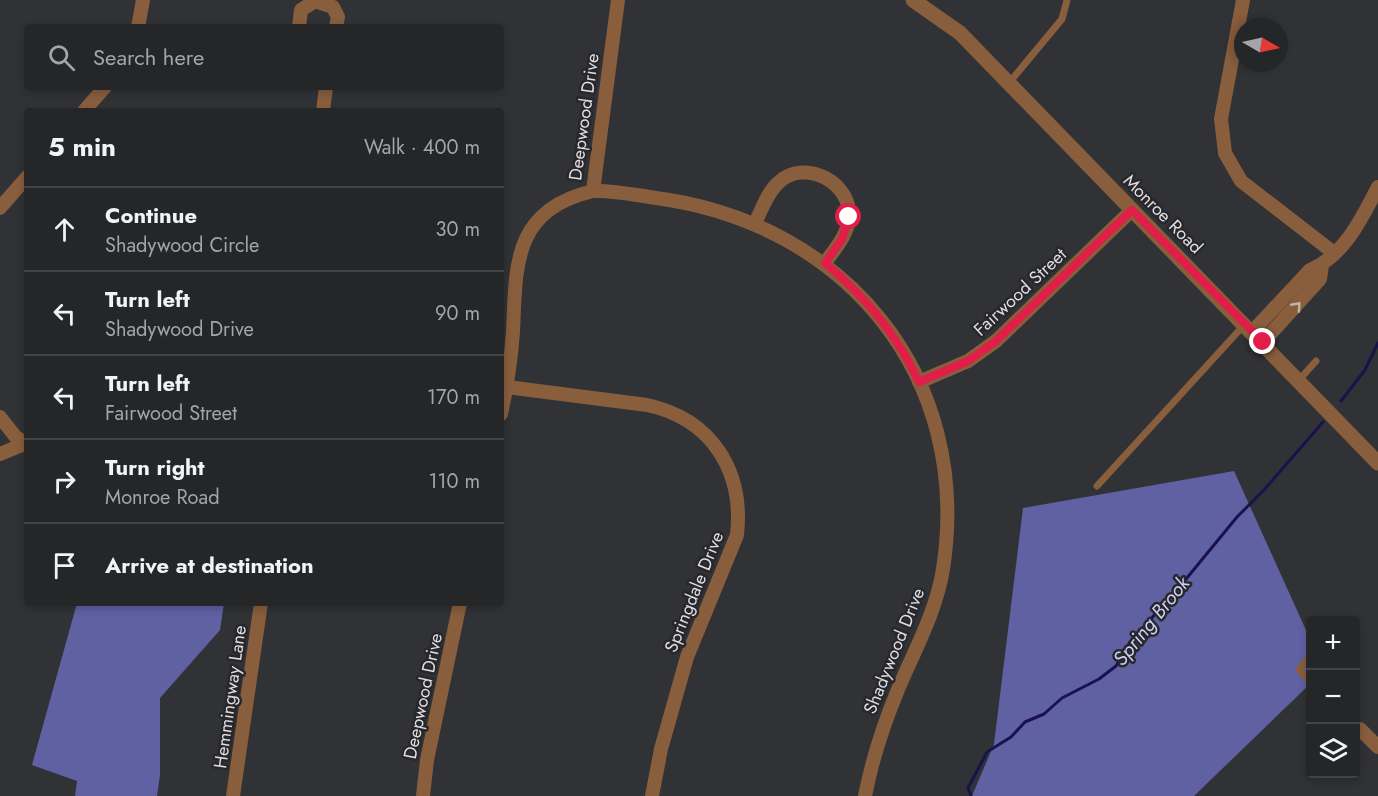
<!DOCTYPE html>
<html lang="en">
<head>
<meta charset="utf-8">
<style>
  body { margin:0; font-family:Jost,sans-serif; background:#313234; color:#f1f3f6 }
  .controls { position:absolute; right:18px; bottom:18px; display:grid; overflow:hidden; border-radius:6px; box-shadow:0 3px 9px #0003 }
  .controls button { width:54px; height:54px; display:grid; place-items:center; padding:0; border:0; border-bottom:2px solid #424345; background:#252628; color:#f1f3f6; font:30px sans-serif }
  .compass { position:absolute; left:1234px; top:18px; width:54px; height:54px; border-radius:50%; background:#252628; box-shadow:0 3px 9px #0003; rotate:99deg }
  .stop { position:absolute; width:18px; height:18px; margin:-14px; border:4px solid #e11d48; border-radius:50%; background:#fff }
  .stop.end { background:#e11d48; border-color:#fff; box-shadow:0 2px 6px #0008 }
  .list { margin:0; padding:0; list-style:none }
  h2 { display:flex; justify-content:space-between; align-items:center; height:78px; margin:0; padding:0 24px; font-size:26px }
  h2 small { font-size:20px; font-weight:400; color:#a3a5a8 }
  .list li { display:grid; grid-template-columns:39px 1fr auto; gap:18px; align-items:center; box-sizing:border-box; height:84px; padding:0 24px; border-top:2px solid #424345 }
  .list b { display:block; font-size:22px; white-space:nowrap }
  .list p { margin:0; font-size:20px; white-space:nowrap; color:#a3a5a8 }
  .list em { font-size:20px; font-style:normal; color:#a3a5a8 }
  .icon { flex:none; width:33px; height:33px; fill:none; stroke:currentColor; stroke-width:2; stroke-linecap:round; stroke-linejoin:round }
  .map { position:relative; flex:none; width:1378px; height:796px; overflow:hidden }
  .search { position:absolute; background:#252628; box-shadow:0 3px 9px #0003; left:24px; top:24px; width:480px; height:66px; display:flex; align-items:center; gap:15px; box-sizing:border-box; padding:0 21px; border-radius:6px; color:#a3a5a8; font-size:22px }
  .panel { position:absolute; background:#252628; box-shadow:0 3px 9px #0003; left:24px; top:108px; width:480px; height:498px; border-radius:6px }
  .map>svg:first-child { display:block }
</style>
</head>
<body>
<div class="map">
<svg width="1378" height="796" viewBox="0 0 1378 796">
  <rect width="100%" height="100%" fill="#313236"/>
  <g fill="#6061a3">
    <path d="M1234,471l76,168v45l-116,112h-222l22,-52 29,-236z"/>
    <path d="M77,603h147l-4,27 -60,68v77l-3,21h-82l2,-15 -45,-16z"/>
  </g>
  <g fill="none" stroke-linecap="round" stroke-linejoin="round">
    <g stroke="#1a124d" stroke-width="3">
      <path d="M1341,401l24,-31 13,-27"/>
      <path d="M971,796l-3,-8 19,-36 24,-15 14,-15 19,-8 18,-16 37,-19 17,-13 14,-24 47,-52 60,-73 27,-27 59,-68"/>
    </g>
    <g stroke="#885e3d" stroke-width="7">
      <path d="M1009,83l53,-64 5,-19"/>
      <path d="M1299,380l17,-19"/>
      <path d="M1097,486l148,-162"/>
      <path d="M1310,656l-11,14 11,11"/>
    </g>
    <g stroke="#885e3d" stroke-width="14">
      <path d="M1243,0l-22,119 4,34 16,28 93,72"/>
      <path d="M138,27l5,-27"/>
      <path d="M299,27l2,-17 14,-9 18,6 5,10 -2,10"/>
      <path d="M84,111l21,-24"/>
      <path d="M323,111l3,-24"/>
      <path d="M593,191c21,-1 42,4 63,7 189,25 317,178 287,371 -7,44 -29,82 -46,123 -14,34 -25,68 -32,104"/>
      <path d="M0,208l27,-31"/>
      <path d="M755,223c7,-14 12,-30 23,-40 27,-26 75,0 71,36 -2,17 -15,31 -24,44"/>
      <path d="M1252,332l58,-62c34,-14 52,-52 68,-83"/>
      <path d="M1263,342l57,-63 2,-14"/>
      <path d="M919,382l49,-21 28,-20 136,-131"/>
      <path d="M507,387l140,18c65,14 97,66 90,130l-50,122 -26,92 -9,47"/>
      <path d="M501,414c6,-27 10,-54 12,-82 3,-68 0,-122 80,-141l25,-191"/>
      <path d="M0,417l15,19 12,9"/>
      <path d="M0,454l24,-10"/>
      <path d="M1360,729l18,18"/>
      <path d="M233,796l28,-193"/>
      <path d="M423,796l4,-36 33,-157"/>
    </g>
    <path stroke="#885e3d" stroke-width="15" d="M913,0l47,33 418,430"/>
  </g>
  <defs><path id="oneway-chevron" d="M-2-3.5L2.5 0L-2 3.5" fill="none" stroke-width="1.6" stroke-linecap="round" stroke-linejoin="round" transform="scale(1.5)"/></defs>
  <use stroke="#c1b2a8" href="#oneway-chevron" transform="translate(1297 306) rotate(-48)"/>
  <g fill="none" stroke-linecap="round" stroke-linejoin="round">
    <path stroke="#e11d48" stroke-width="8" d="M849,217l-7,22 -17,24c40,33 72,72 94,119l49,-21 28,-20 136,-131 131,132"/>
  </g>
  <g text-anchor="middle" stroke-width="5" stroke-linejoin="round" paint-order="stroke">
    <g font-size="18" fill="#dfdfe2" stroke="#28282c">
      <text transform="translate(584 117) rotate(-82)" y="6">Deepwood Drive</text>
      <text transform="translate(1163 214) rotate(45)" y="6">Monroe Road</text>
      <text transform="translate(1020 292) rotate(-43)" y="6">Fairwood Street</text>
      <text transform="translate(694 592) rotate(-68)" y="6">Springdale Drive</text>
      <text transform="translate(894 651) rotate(-68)" y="6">Shadywood Drive</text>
      <text transform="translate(423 696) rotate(-78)" y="6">Deepwood Drive</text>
      <text transform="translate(230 697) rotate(-82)" y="6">Hemmingway Lane</text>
    </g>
    <g font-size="20" font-style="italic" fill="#cdd0f6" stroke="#28282c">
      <text transform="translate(1151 621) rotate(-51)" y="7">Spring Brook</text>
    </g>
  </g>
</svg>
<div class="controls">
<button>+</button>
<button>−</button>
<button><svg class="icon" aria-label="layers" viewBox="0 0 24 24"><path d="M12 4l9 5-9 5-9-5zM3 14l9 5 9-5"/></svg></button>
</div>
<svg class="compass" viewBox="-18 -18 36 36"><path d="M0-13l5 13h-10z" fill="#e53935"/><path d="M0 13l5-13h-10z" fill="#a3a5a8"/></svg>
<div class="stop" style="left:849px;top:217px"></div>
<div class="stop end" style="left:1263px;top:342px"></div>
<div class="search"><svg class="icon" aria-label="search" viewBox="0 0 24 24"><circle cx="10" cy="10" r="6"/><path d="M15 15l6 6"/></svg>Search here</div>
<section class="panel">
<h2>5 min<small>Walk · 400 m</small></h2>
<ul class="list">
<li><svg class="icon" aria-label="ahead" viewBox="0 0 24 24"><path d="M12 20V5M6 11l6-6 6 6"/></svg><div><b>Continue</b><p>Shadywood Circle</p></div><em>30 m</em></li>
<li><svg class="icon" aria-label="left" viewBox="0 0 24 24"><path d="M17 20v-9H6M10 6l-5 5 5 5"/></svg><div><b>Turn left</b><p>Shadywood Drive</p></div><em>90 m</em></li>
<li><svg class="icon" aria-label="left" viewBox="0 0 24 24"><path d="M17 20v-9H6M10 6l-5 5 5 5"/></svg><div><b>Turn left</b><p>Fairwood Street</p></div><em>170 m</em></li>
<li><svg class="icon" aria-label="right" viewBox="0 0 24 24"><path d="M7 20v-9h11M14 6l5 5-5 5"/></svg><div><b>Turn right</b><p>Monroe Road</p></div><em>110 m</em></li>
<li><svg class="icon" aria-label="arrive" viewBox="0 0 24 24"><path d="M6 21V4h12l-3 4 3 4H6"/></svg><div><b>Arrive at destination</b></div></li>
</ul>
</section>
</div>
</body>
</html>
